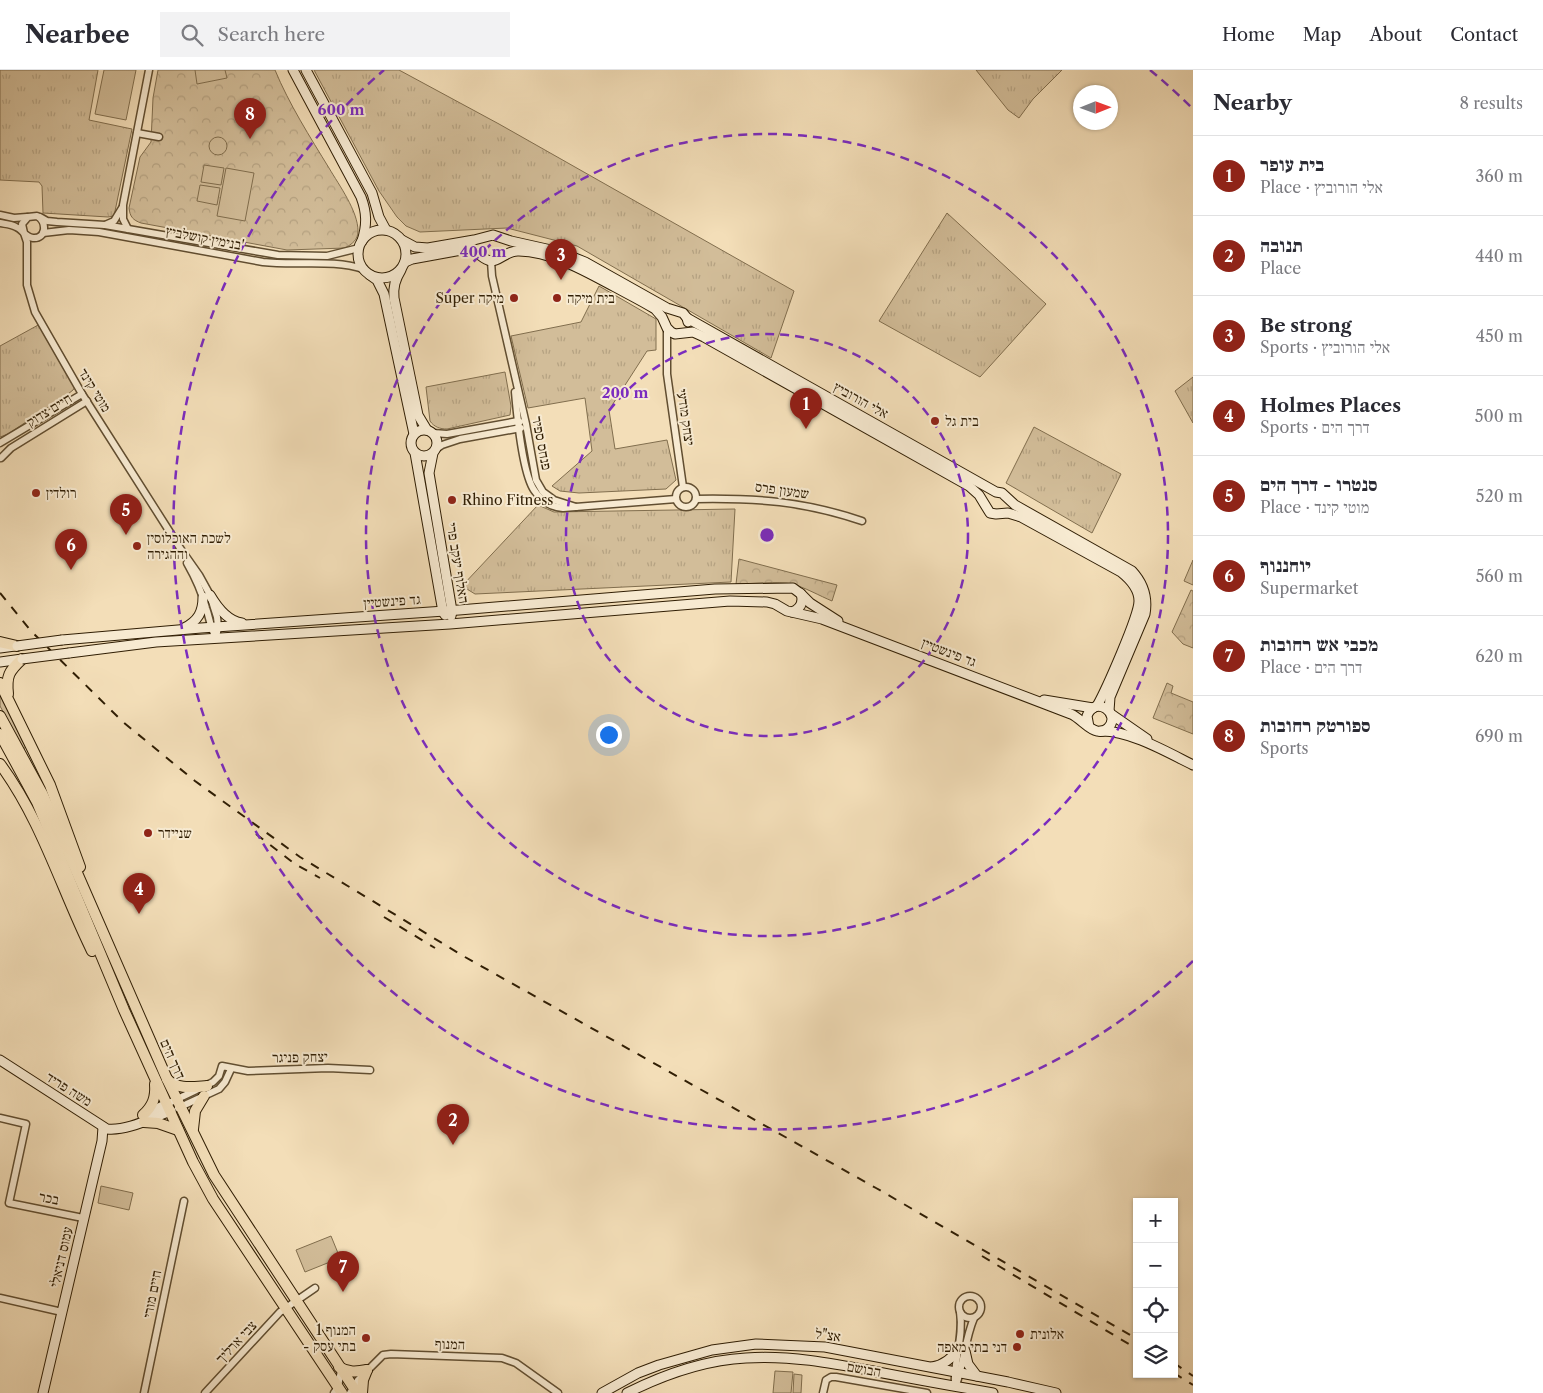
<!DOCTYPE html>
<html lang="en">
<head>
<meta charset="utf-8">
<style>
  body { margin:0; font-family:"Libre Caslon Text","Frank Ruhl Libre",serif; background:#f2f2f3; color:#2b2b33 }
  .controls { position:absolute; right:15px; bottom:15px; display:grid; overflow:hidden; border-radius:0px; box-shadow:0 1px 4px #0004 }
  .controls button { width:45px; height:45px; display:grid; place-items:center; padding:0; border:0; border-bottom:1px solid #e1e1e2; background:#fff; color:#2b2b33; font:25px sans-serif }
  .compass { position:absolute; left:1073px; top:15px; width:45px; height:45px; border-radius:50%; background:#fff; box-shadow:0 1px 4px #0004; rotate:89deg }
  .you { position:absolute; left:608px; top:664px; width:18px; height:18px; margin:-12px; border:4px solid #fff; border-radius:50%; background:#1a73e8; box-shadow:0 0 0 8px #1a73e833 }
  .badge { display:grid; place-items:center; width:32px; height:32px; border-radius:50%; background:#8f2418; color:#fff; font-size:16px; font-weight:700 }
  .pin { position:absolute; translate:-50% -41px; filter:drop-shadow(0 1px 2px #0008) }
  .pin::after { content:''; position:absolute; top:26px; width:18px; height:15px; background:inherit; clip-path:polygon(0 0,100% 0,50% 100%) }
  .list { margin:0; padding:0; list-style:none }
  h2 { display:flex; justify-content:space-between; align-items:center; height:65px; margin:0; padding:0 20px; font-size:21px }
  h2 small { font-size:16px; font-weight:400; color:#7c7c81 }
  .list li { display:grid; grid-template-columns:32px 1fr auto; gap:15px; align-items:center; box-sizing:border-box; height:80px; padding:0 20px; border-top:1px solid #e1e1e2 }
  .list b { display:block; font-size:19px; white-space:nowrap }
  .list p { margin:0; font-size:16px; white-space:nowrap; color:#7c7c81 }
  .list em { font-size:16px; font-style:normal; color:#7c7c81 }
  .icon { flex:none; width:28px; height:28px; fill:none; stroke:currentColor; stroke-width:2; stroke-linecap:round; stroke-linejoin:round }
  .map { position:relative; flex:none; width:1193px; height:1323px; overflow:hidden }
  header { display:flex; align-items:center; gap:30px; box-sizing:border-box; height:70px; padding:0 25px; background:#fff; border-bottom:1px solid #e1e1e2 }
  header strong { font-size:24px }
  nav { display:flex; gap:28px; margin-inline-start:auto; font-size:18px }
  .search { width:350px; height:45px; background:#f2f2f3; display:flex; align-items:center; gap:12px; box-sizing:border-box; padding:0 18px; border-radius:0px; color:#7c7c81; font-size:19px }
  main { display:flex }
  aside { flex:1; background:#fff }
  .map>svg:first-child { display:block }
</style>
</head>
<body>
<header>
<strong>Nearbee</strong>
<div class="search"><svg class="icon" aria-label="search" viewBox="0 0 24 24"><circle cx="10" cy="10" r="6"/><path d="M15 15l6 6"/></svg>Search here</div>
<nav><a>Home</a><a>Map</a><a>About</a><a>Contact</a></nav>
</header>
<main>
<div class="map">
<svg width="1193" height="1323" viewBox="0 0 1193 1323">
  <defs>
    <pattern id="grass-tufts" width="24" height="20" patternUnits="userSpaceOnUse" patternTransform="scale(1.25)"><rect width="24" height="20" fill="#d2bd99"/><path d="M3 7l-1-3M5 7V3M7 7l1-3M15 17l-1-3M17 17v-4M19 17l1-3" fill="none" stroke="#b5a282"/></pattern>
    <pattern id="forest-crowns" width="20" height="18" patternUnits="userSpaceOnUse" patternTransform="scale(1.25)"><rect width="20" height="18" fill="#d2bd99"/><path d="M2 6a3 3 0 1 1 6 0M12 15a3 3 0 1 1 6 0" fill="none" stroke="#b5a282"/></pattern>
  </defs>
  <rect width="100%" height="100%" fill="#f3deb8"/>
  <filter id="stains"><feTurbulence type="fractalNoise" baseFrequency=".004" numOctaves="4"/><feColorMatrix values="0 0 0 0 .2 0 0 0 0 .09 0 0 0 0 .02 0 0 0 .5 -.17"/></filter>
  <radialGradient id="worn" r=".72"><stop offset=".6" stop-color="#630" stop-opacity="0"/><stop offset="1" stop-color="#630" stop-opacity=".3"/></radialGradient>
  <g fill="url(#grass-tufts)" stroke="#816e4e">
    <path d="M0,0h98l-9,50 43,9 -18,87 -6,1 -65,-4 -1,-27 -3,-4 -39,-2z"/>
    <path d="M314,0h85l100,54 295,167 -23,67 -194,-112 -70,-18 -87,4 -14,-6 -9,-9 -18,-26z"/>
    <path d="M976,0h86l-29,29 -14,19 -11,-8z"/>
    <path d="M947,143l99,91 -66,73 -101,-56z"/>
    <path d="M599,216l57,33v31l-9,1 -38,59 6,39 52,-9 9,40 -10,9 -87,4 -19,-2 -8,-5 40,-35 -7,-53 -57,10 -17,-72 70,-14z"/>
    <path d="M40,254l35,63 -2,3 -5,4 -60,40 -8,3v-91z"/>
    <path d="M505,302l6,34 -1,9 -63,14c-7,0 -13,-2 -17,-8l-4,-34z"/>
    <path d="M1193,307v46l-18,-32z"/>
    <path d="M1034,357l87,47 -29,59 -86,-50z"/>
    <path d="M538,435l16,7 181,-3 -4,73 -256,12 -13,-8z"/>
    <path d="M0,619l28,57 -5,3 -23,-43z"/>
  </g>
  <g fill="url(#forest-crowns)" stroke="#816e4e">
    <path d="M158,0h117c14,34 35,67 54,98 10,17 29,43 29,63 0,9 -6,13 -13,17l-58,2 -146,-27c-8,-3 -11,-6 -12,-15l11,-51 11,-15 2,-44z"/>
    <path d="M739,489l98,26 -5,16c-12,-5 -28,-14 -40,-17 -13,-3 -41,0 -56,0z"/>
    <path d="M1191,520l2,1v57l-10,-4 -11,-12z"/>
    <path d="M1167,613l6,3 -2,7 22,9v32l-40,-16z"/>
  </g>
  <g fill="#d2bd99" stroke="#816e4e">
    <path d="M104,0h32l-10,50 -31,-6z"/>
    <path d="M195,0h30l2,8 -30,6z"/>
    <circle cx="218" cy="76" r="9"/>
    <path d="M204,95l20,3 -3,17 -20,-3z"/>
    <path d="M226,98l28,5 -9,48 -28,-5z"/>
    <path d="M200,115l20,3 -3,17 -20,-4z"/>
    <path d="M1193,490v25l-9,-4z"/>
    <path d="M101,1116l32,7 -4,17 -31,-7z"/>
    <path d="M331,1166l9,22 -35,14 -9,-22z"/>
    <path d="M775,1301l18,1 -2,21h-18z"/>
    <path d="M794,1304l8,1 -1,18h-8z"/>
  </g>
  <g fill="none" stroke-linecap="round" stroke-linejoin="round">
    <g stroke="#614e31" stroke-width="9">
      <g id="street">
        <path d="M137,63l22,4"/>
        <path d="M0,145l14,3 13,-1"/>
        <path d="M40,147l7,4 10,1 48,3 173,30 49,1 32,-8"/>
        <path d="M0,153c5,1 11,1 16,4 6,2 9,10 17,11 14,1 14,-17 4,-22l-9,1 -6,7 2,9"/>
        <path d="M105,155l9,-4 8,-13"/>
        <path d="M128,159l-5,-10v-14l26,-135"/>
        <path d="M24,163l3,9v43l8,27 47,82 98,154 19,27 11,20 7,22 1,10 -2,11"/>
        <path d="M43,163l26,-3 30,2 164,30c33,4 70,-3 100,7"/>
        <path d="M491,191l1,15 34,148 10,56 7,12 11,8 22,7"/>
        <path d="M667,258v46l16,113"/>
        <path d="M515,322c2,23 7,80 19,98 7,11 17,17 29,18l113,-9"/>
        <path d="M433,363l14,1 71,-13 2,1"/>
        <path d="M0,373l82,-49"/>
        <path d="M436,379l6,-4 18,-6 61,-11"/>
        <path d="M1,388l10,-10 76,-47"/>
        <circle cx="686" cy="427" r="10"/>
        <path d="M696,429c61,-1 107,2 166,22"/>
        <path d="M187,493c8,14 15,29 19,45 4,11 4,19 10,30"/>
        <path d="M167,1034l46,-22 6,-6 3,-10 26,5 80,-3 42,2"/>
        <path d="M178,1038l41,-19 6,-7 6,-13"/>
        <path d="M0,1048l26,6 -17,79 74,15"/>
        <circle cx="970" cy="1237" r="11"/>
        <path d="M0,1228l62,14"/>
        <path d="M956,1315c8,-22 9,-46 18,-67"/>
        <path d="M955,1316c-2,-25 9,-49 5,-74"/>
        <path d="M144,1323l40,-192"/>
        <path d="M205,1323l75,-81 35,-24"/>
        <path d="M334,1323l4,-6 3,-17"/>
        <path d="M350,1323l8,-13 25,-25 8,-1 111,4 14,5 42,30"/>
        <path d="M823,1323l3,-13 5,-3h5l91,16"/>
      </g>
    </g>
    <g stroke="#301e04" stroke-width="11">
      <g id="secondary">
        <path d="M293,0l68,127c6,16 6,28 1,44"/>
        <path d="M306,0l66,123 7,24 7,13"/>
        <circle cx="382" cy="184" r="24"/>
        <path d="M402,170l13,7 13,1 46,-8 19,-5 18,6 49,11 25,10 82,46 16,5 4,5 1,4"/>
        <path d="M405,192l7,-3 55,-10c11,1 15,11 24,12 9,0 16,-11 28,-10 34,1 66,20 96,36 13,7 27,14 40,22l7,8 5,11 4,4 4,2 18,-2 11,5 265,149 10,9 11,18 6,1 12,-1 13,4 100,55c10,8 18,17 18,29 0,15 -33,89 -42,105"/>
        <path d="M401,200c-6,10 -8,17 -7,28l24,117 9,15"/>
        <path d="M370,205l7,5 7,14 30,140"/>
        <path d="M687,248l309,174 6,1 13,12 117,66c12,13 16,26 13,43l-35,83 -1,14"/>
        <circle cx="424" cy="373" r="13"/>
        <path d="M415,383l28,159 2,3"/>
        <path d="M433,383l-4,20 23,138 -1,5"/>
        <path d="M800,523l10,10 28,18"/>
        <path d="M210,525c7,12 17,26 32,28"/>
        <path d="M184,558c14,-7 19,-16 19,-31"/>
        <path d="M62,570l139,-12 258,-18 256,-21 78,-1 8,6c3,9 -1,15 -9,18"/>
        <path d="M0,578l15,-2"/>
        <path d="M69,583l87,-11 294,-18 280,-23 37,1 8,2 12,7 35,8 249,95c9,4 18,16 26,17 4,1 8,0 11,-3 14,-14 -13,-34 -21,-12l2,11"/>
        <path d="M0,592l22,-3"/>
        <path d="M1044,630l49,8"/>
        <path d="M1111,644l36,25"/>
        <path d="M1100,661c29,-1 67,21 93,34"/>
        <path d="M0,990l107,69c21,2 44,-11 64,-18"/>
        <path d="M144,1045l23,-11"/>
        <path d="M965,1281l3,13 9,12"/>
        <path d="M932,1297c11,-2 22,-9 26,-20"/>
        <path d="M43,1323l59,-252 1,-14"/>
        <path d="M602,1323l36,-20 21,-8 53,-15 44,-6 69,3 183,35 48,11"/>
        <path d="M627,1323c36,-18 78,-33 119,-35 43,-3 85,5 127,13 40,8 80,15 120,22"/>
      </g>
    </g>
    <g stroke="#301e04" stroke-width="12">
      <g id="primary">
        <path d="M0,572l17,4"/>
        <path d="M0,613l50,102 30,82"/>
        <path d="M8,624c-2,-18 1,-23 14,-35"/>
        <path d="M0,646l43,79 124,284 47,96 143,218"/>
        <path d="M0,664l37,68 87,208 69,152 20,37 129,194"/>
        <path d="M0,694c42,57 61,124 92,187"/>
        <path d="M167,1009c10,11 26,8 40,7"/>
        <path d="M143,1045c10,-9 13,-18 12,-31"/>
        <path d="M144,1052l14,1 20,7"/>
        <path d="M193,1059l2,-18 9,-15"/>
        <path d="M339,1297c9,6 18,5 28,3"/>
        <path d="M362,1323l1,-13 4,-10"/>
      </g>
    </g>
    <use href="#street" stroke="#f7ead1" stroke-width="6"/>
    <use href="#secondary" stroke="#f7ead1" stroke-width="9"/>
    <use href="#primary" stroke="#f3deb8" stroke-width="10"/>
    <g stroke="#301e04" stroke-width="2" stroke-dasharray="9 9" stroke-linecap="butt">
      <path d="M0,523l31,38 92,91 72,59 105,76 165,100 411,231 261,151"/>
      <path d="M256,764l39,30 25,14"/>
      <path d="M384,847l51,31"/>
      <path d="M982,1186l155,93"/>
      <path d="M1174,1293l19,13"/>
      <path d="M1174,1303l19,12"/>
    </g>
    <g stroke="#301e04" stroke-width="11" stroke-linecap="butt">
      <g id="secondary-bridge">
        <path d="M17,576l45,-6"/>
        <path d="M22,589l47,-6"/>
      </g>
    </g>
    <use href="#secondary-bridge" stroke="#f7ead1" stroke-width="9"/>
  </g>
  <g fill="none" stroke="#7b2cbf" stroke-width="2.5" stroke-dasharray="9 6">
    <circle cx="767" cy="465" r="201"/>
    <circle cx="767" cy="465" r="401"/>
    <path d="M1193 891A602 602 0 1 1 384 0M1150 0A602 602 0 0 1 1193 39"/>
  </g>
  <g fill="#8f2418" stroke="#f7ead1" stroke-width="2">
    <circle cx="514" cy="228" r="5"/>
    <circle cx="557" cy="228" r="5"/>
    <circle cx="935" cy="351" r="5"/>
    <circle cx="36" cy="423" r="5"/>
    <circle cx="452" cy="430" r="5"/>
    <circle cx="137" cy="476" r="5"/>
    <circle cx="148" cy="763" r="5"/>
    <circle cx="1020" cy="1264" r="5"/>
    <circle cx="366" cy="1268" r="5"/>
    <circle cx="1017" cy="1277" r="5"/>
  </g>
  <g text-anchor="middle" stroke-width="4" stroke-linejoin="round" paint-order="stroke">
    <g font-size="14" fill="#301e04" stroke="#f7ead1">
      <text transform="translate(205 168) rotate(11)" y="5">בנימין קושלביץ'</text>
      <text transform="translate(95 320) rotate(58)" y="5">מוטי קינד</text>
      <text transform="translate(861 330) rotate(29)" y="5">אלי הורוביץ</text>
      <text transform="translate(49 340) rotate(-32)" y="5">חיים צדוק</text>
      <text transform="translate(686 347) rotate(82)" y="5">יצחק מודעי</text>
      <text transform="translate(542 373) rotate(79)" y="5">פנחס ספיר</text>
      <text transform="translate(782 420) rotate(8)" y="5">שמעון פרס</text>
      <text transform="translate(458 493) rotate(81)" y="5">האלוף יעקב פרי</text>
      <text transform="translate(392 531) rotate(-4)" y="5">גד פינשטיין</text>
      <text transform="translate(949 582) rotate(21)" y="5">גד פינשטיין</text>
      <text transform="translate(300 987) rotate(-1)" y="5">יצחק פניגר</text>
      <text transform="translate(173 989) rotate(66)" y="5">דרך הים</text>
      <text transform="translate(69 1019) rotate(32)" y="5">משה פריד</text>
      <text transform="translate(49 1128) rotate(11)" y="5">בכר</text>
      <text transform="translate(61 1187) rotate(-77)" y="5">עמוס דניאלי</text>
      <text transform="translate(152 1224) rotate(-79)" y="5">חיים מורי</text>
      <text transform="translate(828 1265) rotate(8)" y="5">אצ"ל</text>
      <text transform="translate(236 1272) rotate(-47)" y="5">צבי ארליך</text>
      <text transform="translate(450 1274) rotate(2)" y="5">המנוף</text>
      <text transform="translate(864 1299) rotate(10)" y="5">הבושם</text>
    </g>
    <g font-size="14" fill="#301e04" stroke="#f7ead1" text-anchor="start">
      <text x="504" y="233" text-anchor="end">Super מיקה</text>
      <text x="567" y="233">בית מיקה</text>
      <text x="945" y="356">בית גל</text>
      <text x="46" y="428">רולדין</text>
      <text x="462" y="435">Rhino Fitness</text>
      <text x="147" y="473">לשכת האוכלוסין<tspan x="147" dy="16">וההגירה</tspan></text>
      <text x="158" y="768">שניידר</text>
      <text x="356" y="1265" text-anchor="end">המנוף 1<tspan x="356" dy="16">- בתי עסק</tspan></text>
      <text x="1030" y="1269">אלונית</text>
      <text x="1007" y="1282" text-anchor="end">דני בתי מאפה</text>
    </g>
  </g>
  <circle cx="767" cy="465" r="8" fill="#7b2cbf" stroke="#f7ead1" stroke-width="2.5"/>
  <g font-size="15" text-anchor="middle" font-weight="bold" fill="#7b2cbf" stroke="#f7ead1" stroke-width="4" stroke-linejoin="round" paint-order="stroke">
    <text x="341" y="45">600 m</text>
    <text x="483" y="187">400 m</text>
    <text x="625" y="328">200 m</text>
  </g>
  <rect width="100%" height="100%" filter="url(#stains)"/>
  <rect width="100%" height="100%" fill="url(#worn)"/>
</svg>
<div class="controls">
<button>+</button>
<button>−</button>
<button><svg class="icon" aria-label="locate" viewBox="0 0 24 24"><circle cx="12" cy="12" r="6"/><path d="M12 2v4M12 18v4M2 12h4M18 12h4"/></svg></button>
<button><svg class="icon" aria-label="layers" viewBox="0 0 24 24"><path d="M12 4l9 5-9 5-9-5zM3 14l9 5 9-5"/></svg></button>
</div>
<svg class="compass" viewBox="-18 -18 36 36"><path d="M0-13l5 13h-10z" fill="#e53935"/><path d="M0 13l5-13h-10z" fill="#7c7c81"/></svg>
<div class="you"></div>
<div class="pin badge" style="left:806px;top:359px">1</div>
<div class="pin badge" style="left:453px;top:1075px">2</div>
<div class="pin badge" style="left:561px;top:210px">3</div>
<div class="pin badge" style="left:139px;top:844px">4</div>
<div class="pin badge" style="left:126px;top:465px">5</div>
<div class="pin badge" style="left:71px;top:500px">6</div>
<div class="pin badge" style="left:343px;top:1222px">7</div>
<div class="pin badge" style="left:250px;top:69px">8</div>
</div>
<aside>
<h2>Nearby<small>8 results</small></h2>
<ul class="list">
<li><span class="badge">1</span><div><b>בית עופר</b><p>Place · אלי הורוביץ</p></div><em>360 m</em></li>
<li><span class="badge">2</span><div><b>תנובה</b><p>Place</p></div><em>440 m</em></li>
<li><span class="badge">3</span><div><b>Be strong</b><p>Sports · אלי הורוביץ</p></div><em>450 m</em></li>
<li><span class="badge">4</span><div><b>Holmes Places</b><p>Sports · דרך הים</p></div><em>500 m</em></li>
<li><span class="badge">5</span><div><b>סנטרו - דרך הים</b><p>Place · מוטי קינד</p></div><em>520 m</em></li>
<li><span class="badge">6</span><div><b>יוחננוף</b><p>Supermarket</p></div><em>560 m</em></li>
<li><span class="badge">7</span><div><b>מכבי אש רחובות</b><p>Place · דרך הים</p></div><em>620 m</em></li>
<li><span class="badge">8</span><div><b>ספורטק רחובות</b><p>Sports</p></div><em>690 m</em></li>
</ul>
</aside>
</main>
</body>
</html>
